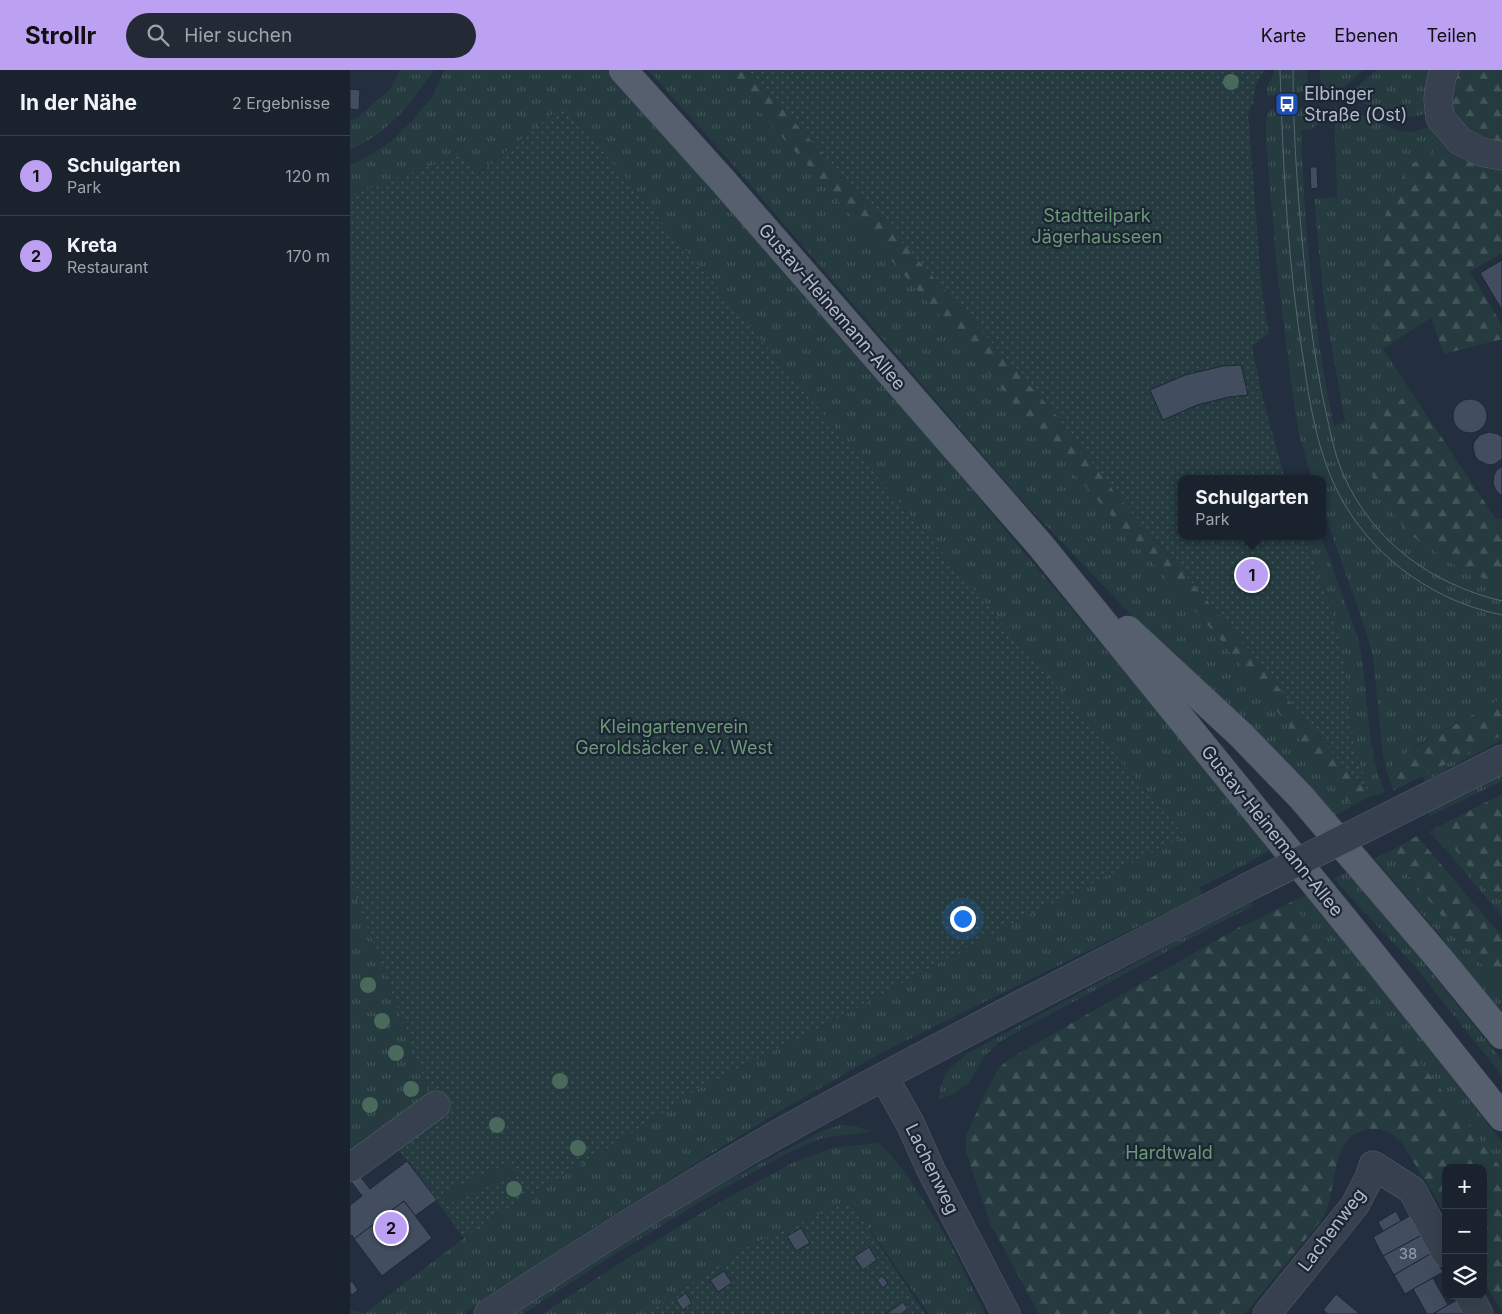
<!DOCTYPE html>
<html lang="de">
<head>
<meta charset="utf-8">
<style>
  body { margin:0; font-family:Inter,sans-serif; background:#232a36; color:#f1f3f6 }
  .controls { position:absolute; right:15px; bottom:15px; display:grid; overflow:hidden; border-radius:10px; box-shadow:0 5px 20px #0002 }
  .controls button { width:45px; height:45px; display:grid; place-items:center; padding:0; border:0; border-bottom:1px solid #383f4a; background:#1a222e; color:#f1f3f6; font:25px sans-serif }
  .you { position:absolute; left:612px; top:848px; width:18px; height:18px; margin:-12px; border:4px solid #fff; border-radius:50%; background:#1a73e8; box-shadow:0 0 0 8px #1a73e833 }
  .badge { display:grid; place-items:center; width:32px; height:32px; border-radius:50%; background:#bca0f2; color:#111; font-size:16px; font-weight:700 }
  .pin { position:absolute; translate:-50% -50%; border:2px solid #fff; box-shadow:0 1px 5px #0006 }
  .popup { position:absolute; left:828px; top:405px; width:148px; height:65px; box-sizing:border-box; display:grid; place-content:center; border-radius:10px; background:#1a222e; filter:drop-shadow(0 1px 4px #0005); font-size:16px; white-space:nowrap; color:#9fa4aa }
  .popup b { font-size:19px; color:#f1f3f6 }
  .popup::after { content:''; position:absolute; left:50%; top:100%; margin-left:-10px; border:10px solid transparent; border-top-color:#1a222e }
  .list { margin:0; padding:0; list-style:none }
  h2 { display:flex; justify-content:space-between; align-items:center; height:65px; margin:0; padding:0 20px; font-size:21px }
  h2 small { font-size:16px; font-weight:400; color:#9fa4aa }
  .list li { display:grid; grid-template-columns:32px 1fr auto; gap:15px; align-items:center; box-sizing:border-box; height:80px; padding:0 20px; border-top:1px solid #383f4a }
  .list b { display:block; font-size:19px; white-space:nowrap }
  .list p { margin:0; font-size:16px; white-space:nowrap; color:#9fa4aa }
  .list em { font-size:16px; font-style:normal; color:#9fa4aa }
  .icon { flex:none; width:28px; height:28px; fill:none; stroke:currentColor; stroke-width:2; stroke-linecap:round; stroke-linejoin:round }
  .map { position:relative; flex:none; width:1152px; height:1244px; overflow:hidden }
  header { display:flex; align-items:center; gap:30px; box-sizing:border-box; height:70px; padding:0 25px; background:#bca0f2; color:#111 }
  header strong { font-size:24px }
  nav { display:flex; gap:28px; margin-inline-start:auto; font-size:18px }
  .search { width:350px; height:45px; background:#232a36; display:flex; align-items:center; gap:12px; box-sizing:border-box; padding:0 18px; border-radius:28px; color:#9fa4aa; font-size:19px }
  main { display:flex }
  aside { flex:1; background:#1a222e }
  .map>svg:first-child { display:block }
</style>
</head>
<body>
<header>
<strong>Strollr</strong>
<div class="search"><svg class="icon" aria-label="search" viewBox="0 0 24 24"><circle cx="10" cy="10" r="6"/><path d="M15 15l6 6"/></svg>Hier suchen</div>
<nav><a>Karte</a><a>Ebenen</a><a>Teilen</a></nav>
</header>
<main>
<aside>
<h2>In der Nähe<small>2 Ergebnisse</small></h2>
<ul class="list">
<li><span class="badge">1</span><div><b>Schulgarten</b><p>Park</p></div><em>120 m</em></li>
<li><span class="badge">2</span><div><b>Kreta</b><p>Restaurant</p></div><em>170 m</em></li>
</ul>
</aside>
<div class="map">
<svg width="1152" height="1244" viewBox="0 0 1152 1244">
  <defs>
    <pattern id="grass-tufts" width="24" height="20" patternUnits="userSpaceOnUse" patternTransform="scale(1.25)"><rect width="24" height="20" fill="#253b3f"/><path d="M3 7l-1-3M5 7V3M7 7l1-3M15 17l-1-3M17 17v-4M19 17l1-3" fill="none" stroke="#425559"/></pattern>
    <pattern id="forest-firs" width="22" height="20" patternUnits="userSpaceOnUse" patternTransform="scale(1.25)"><rect width="22" height="20" fill="#253b3f"/><path d="M5 1l3.5 6h-7zM16 11l3.5 6h-7z" fill="#425559"/></pattern>
    <pattern id="park-dots" width="8" height="8" patternUnits="userSpaceOnUse" patternTransform="scale(1.25)"><rect width="8" height="8" fill="#253b3f"/><path d="M2 2h.1M6 6h.1" fill="none" stroke="#425559" stroke-width="1.8" stroke-linecap="round"/></pattern>
  </defs>
  <rect width="100%" height="100%" fill="#232e3e"/>
  <g fill="url(#grass-tufts)">
    <path d="M50,0h34c-22,33 -47,64 -84,80v-29l8,-4 32,-28z"/>
    <path d="M94,0h162l290,329 255,305 119,146 -18,11 -52,26 2,8 -317,156 -112,64 -184,115 -126,84h-113v-4l15,3 119,-90 128,-77 91,-60 124,-62 169,-92 188,-96 -387,-453 -233,-278 -86,69 -16,-20 -112,42v-31l15,-7 25,-16 20,-19 22,-26z"/>
    <path d="M298,0h75l204,231 151,177 141,160 133,168 -17,10 -44,-47 -158,-152 -115,-121 -284,-330z"/>
    <path d="M924,0h33l1,19 -2,3 -39,4v-10l7,-13z"/>
    <path d="M970,0h43c-13,11 -25,28 -42,18z"/>
    <path d="M1026,0h55l-2,42c-28,13 -56,-2 -80,-18z"/>
    <path d="M984,37l27,8 39,16 12,1 22,-7 12,16 -16,13 -17,9 -37,163 7,23 27,41 -14,15 -20,4 -12,33 12,47 116,93 10,1v115l-88,49 -22,18 3,25h-2l-7,-20 -3,-15 -10,-97 -8,-30 -43,-121v-28h-10l-13,-45 -6,-36 -16,-127 -11,-131v-20l2,-7 3,-4h5l45,-1c2,13 -2,14 -11,22h-9c3,81 9,163 23,243 3,18 6,36 10,53l11,-4 -21,-119 -10,-104 23,-2z"/>
    <path d="M954,466h17l36,99c14,52 6,108 28,158l-14,3 -17,-48 -5,-53 -9,-54 -11,-38z"/>
    <path d="M1152,665v5l-77,41 -3,-5z"/>
    <path d="M1152,704v7l-72,35 -3,-4z"/>
    <path d="M1088,757l49,64 15,10v15c-25,-28 -47,-58 -73,-84z"/>
    <path d="M1039,782l113,137v24l-63,-79 -65,-76z"/>
    <path d="M999,801l153,189v16l-89,-112 -75,-80 -4,-6z"/>
    <path d="M0,811l82,218 -82,65z"/>
    <path d="M958,824l194,248v27l-106,-138 -105,-129z"/>
    <path d="M901,831l3,5 -29,14 -226,122 -14,14 -16,27 -15,11 -15,5c3,-26 9,-30 29,-46z"/>
    <path d="M490,1055l15,1 17,6 -50,6 -36,16 -79,44 -95,58 -89,58h-11l97,-63 96,-59 119,-62z"/>
    <path d="M528,1073l10,9 19,23 42,66 36,73h-56l-79,-113 -100,44 -104,69h-104l75,-49 94,-58 81,-44 40,-15z"/>
  </g>
  <g fill="url(#forest-firs)">
    <path d="M373,0h25l305,341 60,79 138,162 57,73 63,71 -19,10 -133,-168 -141,-160 -151,-177z"/>
    <path d="M1107,0h45v183l-32,19 32,53v14l-58,15 -13,-36 -48,31 -7,-23 2,-52 4,-49 8,-23 23,-39 17,-9 16,-13z"/>
    <path d="M1060,320l86,129h6v64l-10,-1 -38,-17 -43,-30 -21,-25 -14,-21 -12,-47v-15l5,-11 7,-7 20,-4z"/>
    <path d="M1152,628v37l-107,55 -3,-25 8,-9z"/>
    <path d="M1152,724v107l-15,-10 -49,-64z"/>
    <path d="M1067,766l74,88 11,10v55l-113,-137z"/>
    <path d="M941,832l105,129 106,138v143l-19,-32v-112h-37v47l-44,-72c-8,-9 -17,-15 -30,-14 -37,1 -36,48 -43,74 -1,5 -4,10 -6,15l-78,96h-206l-48,-89 -25,-72v-17l16,-36 16,-31 11,-10 236,-135 1,1z"/>
  </g>
  <g fill="url(#park-dots)">
    <path d="M398,0h516l-8,14 -2,18 -6,10 14,179 7,42 -17,13 11,53 22,80h-103v57h122l25,67 11,38 9,54 5,53 17,48 -63,-71 -57,-73 -138,-162 -60,-79z"/>
    <path d="M214,35l233,278 388,453 -189,96 -169,92 -124,62 -91,60 -128,77 -20,15 -67,-90 35,-49 -82,-218v-685l112,-42 17,20z"/>
    <path d="M500,1131l75,113h-279l104,-69z"/>
  </g>
  <path fill="#253b3f" d="M160,1093l5,12 -67,29 -5,-12z"/>
  <g fill="#424e60" stroke="#1e2735">
    <path d="M0,19l10,1 -1,20 -9,-1z"/>
    <path d="M960,97h7l1,21 -7,1z"/>
    <path d="M1152,190v50l-22,-37z"/>
    <path d="M891,295l7,30 -19,2 -32,8 -34,15 -13,-30 35,-15 38,-9z"/>
    <circle cx="1120" cy="346" r="17"/>
    <path d="M1139,362l9,2 4,3v22l-7,5 -5,1 -4,-1 -8,-4 -3,-4 -2,-9 1,-5 6,-7z"/>
    <path d="M1152,396v30l-5,-4 -4,-8 1,-9 2,-4z"/>
    <path d="M57,1091l30,39 -22,16 -11,-15 -50,38 -2,-4 -2,2v-32l12,-9 -12,-16 7,-8 13,17z"/>
    <path d="M54,1131l28,37 -50,38 -28,-37z"/>
    <path d="M1046,1141l5,10 -18,10 -5,-9z"/>
    <path d="M1061,1145l11,20 -39,21 -10,-19z"/>
    <path d="M451,1158l9,15 -14,8 -9,-15z"/>
    <path d="M1072,1165l10,18 -38,22 -11,-19z"/>
    <path d="M519,1177l8,13 -14,10 -9,-13z"/>
    <path d="M1082,1183l11,19 -38,22 -11,-19z"/>
    <path d="M374,1201l8,12 -14,9 -8,-12z"/>
    <path d="M532,1206l6,7 -5,5 -6,-8z"/>
    <path d="M1083,1208l15,27 -15,9h-6l-14,-25z"/>
    <path d="M2,1211l6,9 -6,5 -2,-3v-10z"/>
    <path d="M336,1223l6,10 -9,7 -7,-10z"/>
    <path d="M986,1224l24,20h-32l-5,-4z"/>
    <path d="M1107,1230l8,14h-32l15,-9z"/>
    <path d="M553,1232l5,7 -2,1 -5,4h-15z"/>
  </g>
  <g fill="none" stroke-linecap="round" stroke-linejoin="round">
    <g stroke="#555e6c" stroke-width="29">
      <g id="minor">
        <path d="M1095,0l-3,6 -4,23 2,19 20,23 21,11 21,4"/>
        <path d="M1069,731l83,-42"/>
        <path d="M534,1007l26,46 21,47 75,144"/>
        <path d="M0,1098l86,-63"/>
        <path d="M1119,1225l10,19"/>
        <path d="M138,1244c97,-64 195,-127 297,-184 151,-84 306,-161 459,-241"/>
        <path d="M917,1244l88,-109 14,-27 4,-13 39,25 34,63"/>
      </g>
    </g>
    <g stroke="#404957" stroke-width="29">
      <g id="major">
        <path d="M273,0l100,111 318,365 323,398 138,173"/>
        <path d="M778,560l113,105 60,62 138,161 63,77"/>
      </g>
    </g>
    <use href="#minor" stroke="#37404e" stroke-width="28"/>
    <use href="#major" stroke="#555f6e" stroke-width="28"/>
    <g stroke="#596475" stroke-width="1">
      <path d="M930,0c3,99 8,197 24,294 7,49 16,99 41,141 34,57 92,97 157,110"/>
      <path d="M943,0c0,71 6,141 13,211 4,43 10,85 19,127 5,22 9,45 18,66 30,68 88,110 159,127"/>
    </g>
    <g stroke="#555e6c" stroke-width="29" stroke-linecap="butt">
      <path id="minor-bridge" d="M894,819l175,-88"/>
    </g>
    <use href="#minor-bridge" stroke="#37404e" stroke-width="28"/>
  </g>
  <g fill="#4a695d">
    <circle cx="881" cy="12" r="8"/>
    <circle cx="18" cy="915" r="8"/>
    <circle cx="32" cy="951" r="8"/>
    <circle cx="46" cy="983" r="8"/>
    <circle cx="210" cy="1011" r="8"/>
    <circle cx="61" cy="1019" r="8"/>
    <circle cx="20" cy="1035" r="8"/>
    <circle cx="147" cy="1055" r="8"/>
    <circle cx="228" cy="1078" r="8"/>
    <circle cx="164" cy="1119" r="8"/>
  </g>
  <defs>
    <g id="bus-square" transform="scale(1.25)"><rect x="-9" y="-9" width="18" height="18" rx="4" fill="#1a4fb4" stroke="#1c2533"/><path d="M-5-6H5V4H4V6H2V4H-2V6H-4V4H-5ZM-3.5-4V0h7V-4ZM-3.5 1.2v1.5H-2V1.2ZM2 1.2v1.5H3.5V1.2Z" fill="#fff"/></g>
  </defs>
  <g fill-rule="evenodd">
    <use href="#bus-square" x="937" y="34"/>
  </g>
  <g text-anchor="middle" stroke-width="4.5" stroke-linejoin="round" paint-order="stroke">
    <g font-size="15" fill="#97a0af">
      <text x="1058" y="1189">38</text>
    </g>
    <g font-size="18" fill="#b3bbc9" stroke="#1c2533" text-anchor="start">
      <text x="954" y="30">Elbinger<tspan x="954" dy="21">Straße (Ost)</tspan></text>
    </g>
    <g font-size="18" fill="#6a9a76" stroke="#1c2533">
      <text x="747" y="152">Stadtteilpark<tspan x="747" dy="21">Jägerhausseen</tspan></text>
      <text x="324" y="663">Kleingartenverein<tspan x="324" dy="21">Geroldsäcker e.V. West</tspan></text>
      <text x="819" y="1089">Hardtwald</text>
    </g>
    <g font-size="18" fill="#b3bbc9" stroke="#1c2533">
      <text transform="translate(482 237) rotate(49)" y="6">Gustav-Heinemann-Allee</text>
      <text transform="translate(922 761) rotate(51)" y="6">Gustav-Heinemann-Allee</text>
      <text transform="translate(582 1099) rotate(64)" y="6">Lachenweg</text>
      <text transform="translate(982 1160) rotate(-53)" y="6">Lachenweg</text>
    </g>
  </g>
</svg>
<div class="controls">
<button>+</button>
<button>−</button>
<button><svg class="icon" aria-label="layers" viewBox="0 0 24 24"><path d="M12 4l9 5-9 5-9-5zM3 14l9 5 9-5"/></svg></button>
</div>
<div class="you"></div>
<div class="pin badge" style="left:902px;top:505px">1</div>
<div class="popup"><b>Schulgarten</b>Park</div>
<div class="pin badge" style="left:41px;top:1158px">2</div>
</div>
</main>
</body>
</html>
